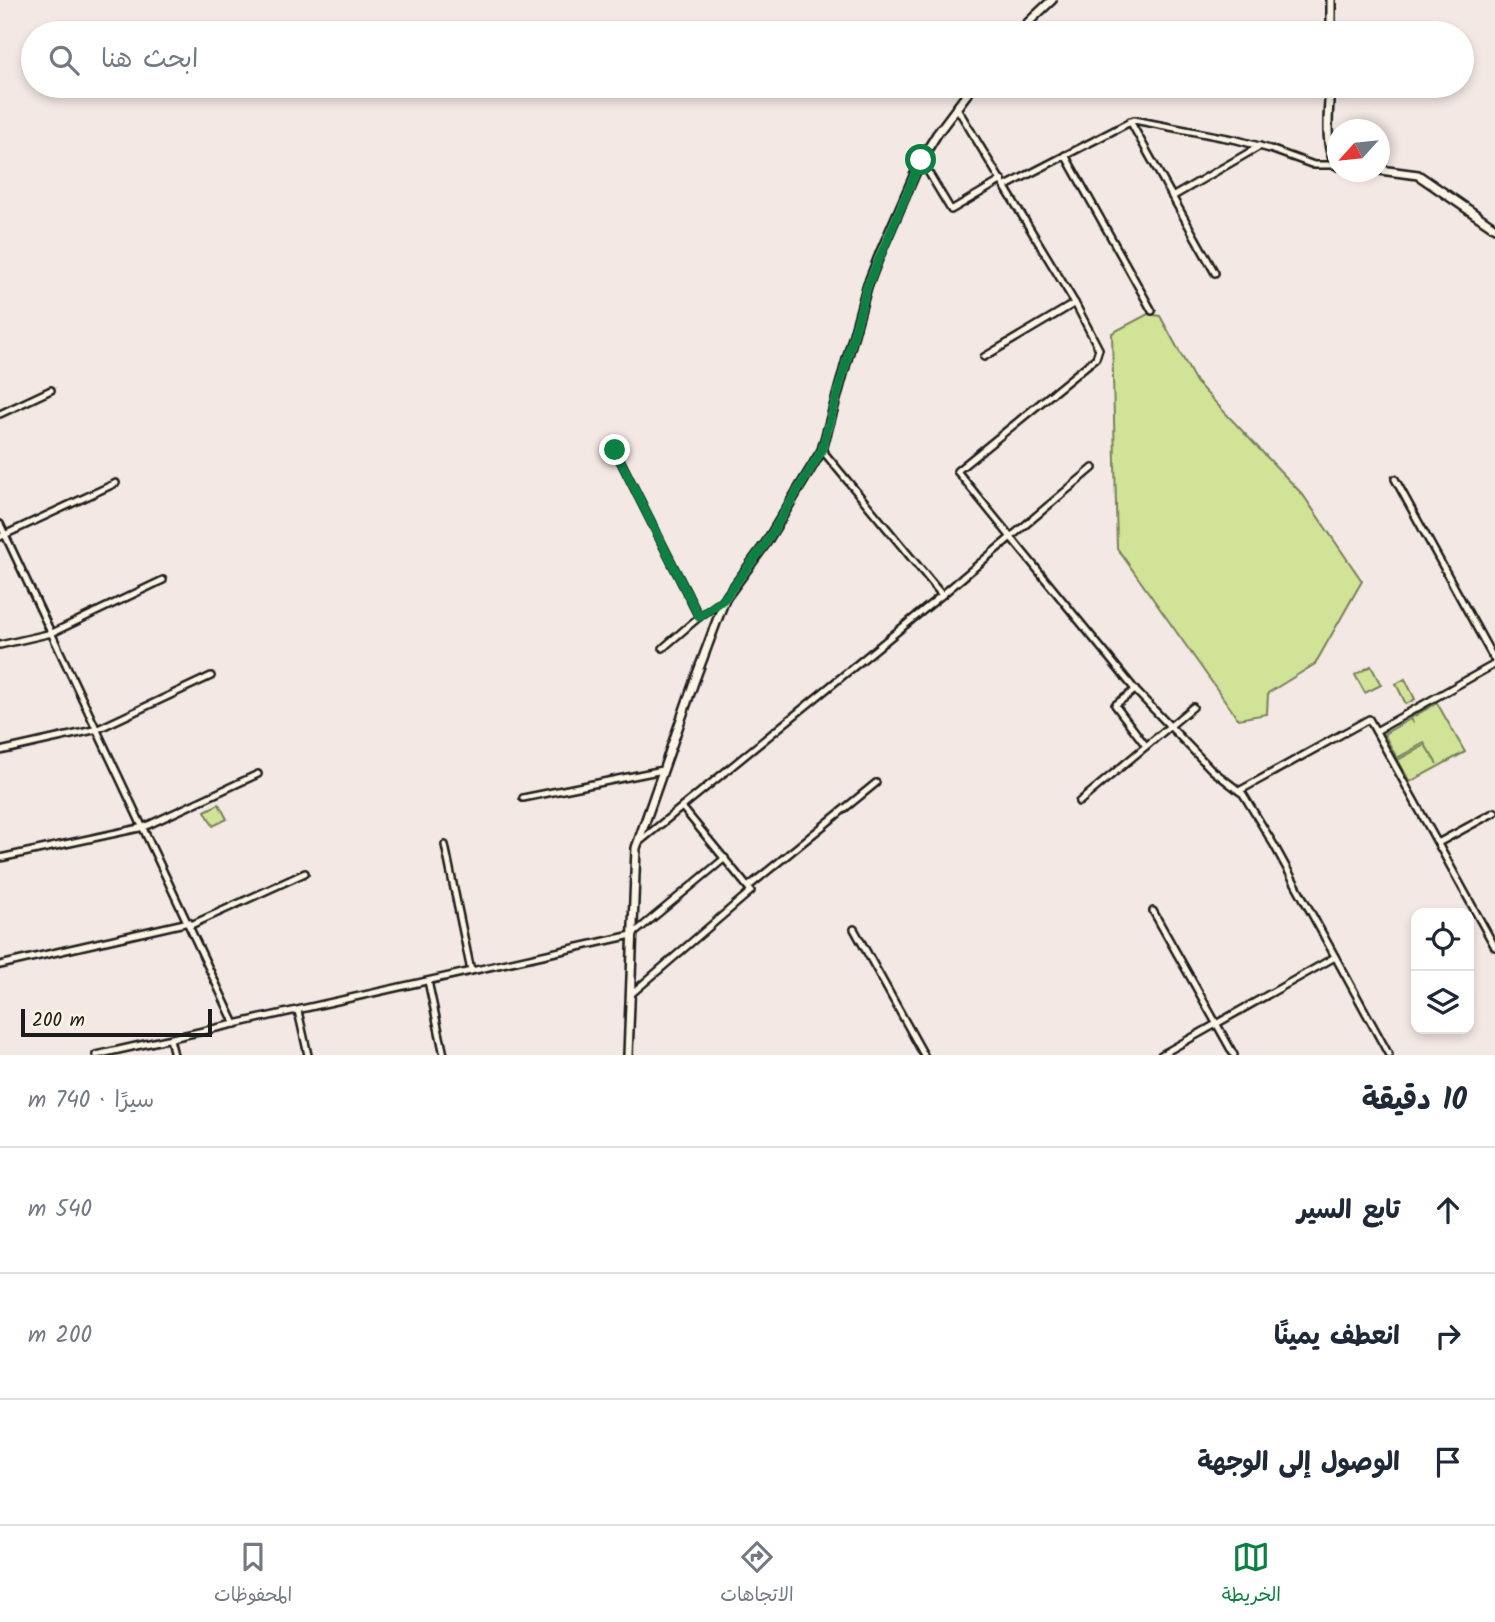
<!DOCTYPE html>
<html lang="ar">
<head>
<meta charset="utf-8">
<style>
  body { margin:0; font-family:Kalam,"Playpen Sans Arabic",sans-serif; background:#f6f6f7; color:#1f2937; direction:rtl }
  .controls { position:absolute; right:21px; bottom:21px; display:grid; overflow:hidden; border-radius:14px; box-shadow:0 4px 10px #0003 }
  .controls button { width:63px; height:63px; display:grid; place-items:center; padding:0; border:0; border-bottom:2px solid #e0e1e3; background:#fff; color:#1f2937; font:35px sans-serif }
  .compass { position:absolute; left:1327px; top:119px; width:63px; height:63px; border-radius:50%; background:#fff; box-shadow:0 4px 10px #0003; rotate:243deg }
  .scale { position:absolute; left:21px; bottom:18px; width:191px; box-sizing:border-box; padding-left:7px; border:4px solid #1c1c1c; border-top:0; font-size:19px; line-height:24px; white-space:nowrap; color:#1c1c1c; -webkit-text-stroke:5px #fcf5e5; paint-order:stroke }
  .stop { position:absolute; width:21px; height:21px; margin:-16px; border:5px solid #0b8043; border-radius:50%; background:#fff }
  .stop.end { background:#0b8043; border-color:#fff; box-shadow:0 2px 7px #0008 }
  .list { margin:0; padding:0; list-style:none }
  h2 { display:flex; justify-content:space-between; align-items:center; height:91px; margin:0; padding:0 28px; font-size:30px }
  h2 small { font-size:23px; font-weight:400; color:#747a83 }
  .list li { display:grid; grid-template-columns:46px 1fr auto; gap:21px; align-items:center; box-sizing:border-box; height:126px; padding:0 28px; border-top:2px solid #e0e1e3 }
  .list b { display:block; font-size:26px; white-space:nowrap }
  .list em { font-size:23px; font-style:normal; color:#747a83 }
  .icon { flex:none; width:38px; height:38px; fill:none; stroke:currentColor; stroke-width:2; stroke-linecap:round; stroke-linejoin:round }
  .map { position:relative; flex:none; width:1495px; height:1055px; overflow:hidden; direction:ltr }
  .search { position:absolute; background:#fff; box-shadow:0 4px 10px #0003; left:21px; right:21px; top:21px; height:77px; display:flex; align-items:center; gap:18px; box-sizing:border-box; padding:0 24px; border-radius:38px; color:#747a83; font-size:26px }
  .sheet { height:469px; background:#fff }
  nav { display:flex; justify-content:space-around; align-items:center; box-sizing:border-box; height:98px; border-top:2px solid #e0e1e3; background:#fff; font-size:19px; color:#747a83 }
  nav a { display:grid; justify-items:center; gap:4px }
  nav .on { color:#0b8043 }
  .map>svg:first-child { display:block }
</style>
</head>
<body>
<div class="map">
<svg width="1495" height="1055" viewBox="0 0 1495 1055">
  <rect width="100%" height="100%" fill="#f3e8e4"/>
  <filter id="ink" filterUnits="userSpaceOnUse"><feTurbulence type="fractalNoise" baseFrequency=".0143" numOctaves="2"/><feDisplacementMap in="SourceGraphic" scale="14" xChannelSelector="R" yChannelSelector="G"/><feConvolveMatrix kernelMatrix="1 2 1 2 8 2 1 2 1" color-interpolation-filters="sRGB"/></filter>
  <g filter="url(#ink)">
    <g fill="#d1e397" stroke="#76805a" stroke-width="2">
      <path d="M1148,314l12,2 36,66 107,113 59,86 -47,83 -47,29 -1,21 -29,5 -121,-171 -5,-215z"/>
      <path d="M1371,666l10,19 -16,8 -10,-18z"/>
      <path d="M1405,679l10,20 -9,5 -10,-20z"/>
      <path d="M1437,703l28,49 -55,30 -12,-22 27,-15 12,19 -13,-21 -27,15 -13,-24 26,-15 3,4 -2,-5z"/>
      <path d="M219,804l8,15 -14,7 -8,-15z"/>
    </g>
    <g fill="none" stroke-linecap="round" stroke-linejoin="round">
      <g stroke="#1c1c1c" stroke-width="10">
        <g id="street">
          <path d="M957,108l118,195 24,46 -3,9 -139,113 180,221 75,78 31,24 31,51 115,210"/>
          <path d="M1130,121l85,152"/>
          <path d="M1065,155l87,156"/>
          <path d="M921,160l30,50 51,-30"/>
          <path d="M1006,186l128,-66 103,20 33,9 44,16h21"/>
          <path d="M1172,197l88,-51"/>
          <path d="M984,357l91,-54"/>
          <path d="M0,414l51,-24"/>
          <path d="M615,450l84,167"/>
          <path d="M822,450l120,145"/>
          <path d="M1395,479l100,182"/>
          <path d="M0,524l235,500"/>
          <path d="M0,537l116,-54"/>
          <path d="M0,645l52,-12 111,-53"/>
          <path d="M663,648l36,-31 26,-18"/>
          <path d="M1135,690l-20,15 31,41"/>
          <path d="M1376,731l119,-67"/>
          <path d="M0,751l98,-22 113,-53"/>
          <path d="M1239,791l130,-72 126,228"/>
          <path d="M523,798l140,-28"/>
          <path d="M1079,802l114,-95"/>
          <path d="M639,842l303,-247 151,-127"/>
          <path d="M1438,843l57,-31"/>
          <path d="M445,845l26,126"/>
          <path d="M0,858l144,-31 114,-53"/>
          <path d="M748,887l128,-104"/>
          <path d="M1153,911l81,144"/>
          <path d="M191,925l114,-52"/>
          <path d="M854,929l70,126"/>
          <path d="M0,965l189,-43"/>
          <path d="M428,981l16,74"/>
          <path d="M630,995l121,-104 -69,-84"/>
          <path d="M298,1011l10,44"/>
          <path d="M170,1039l4,16"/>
          <path d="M96,1055l536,-120 93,-77"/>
          <path d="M1161,1055l174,-98"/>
        </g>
      </g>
      <g stroke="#1c1c1c" stroke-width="12">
        <g id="secondary">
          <path d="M1017,33l35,-33"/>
          <path d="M1331,33v-33"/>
          <path d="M1330,86c-1,20 -7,66 8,80"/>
          <path d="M1380,170l38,5 77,53"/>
          <path d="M628,1055l8,-207 58,-166 31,-83 41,-56 56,-93 45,-163 13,-33 41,-94 16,-26 36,-48"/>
        </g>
      </g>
      <use href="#street" stroke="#fcf5e5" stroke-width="5"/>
      <use href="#secondary" stroke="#fcf5e5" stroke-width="7"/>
    </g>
  </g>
  <g fill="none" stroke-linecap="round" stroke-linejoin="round" filter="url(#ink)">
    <path stroke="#0b8043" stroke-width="9" d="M615,450l84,167 25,-18 42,-56 56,-93 45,-163 54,-127"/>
  </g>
</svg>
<div class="controls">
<button><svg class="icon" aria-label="locate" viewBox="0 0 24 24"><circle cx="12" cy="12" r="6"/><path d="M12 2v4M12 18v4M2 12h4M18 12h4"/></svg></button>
<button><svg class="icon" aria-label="layers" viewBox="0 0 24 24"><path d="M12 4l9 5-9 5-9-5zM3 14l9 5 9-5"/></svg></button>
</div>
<svg class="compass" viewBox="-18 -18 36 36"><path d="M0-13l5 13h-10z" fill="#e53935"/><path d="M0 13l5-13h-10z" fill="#747a83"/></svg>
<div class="scale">200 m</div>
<div class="stop" style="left:921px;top:160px"></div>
<div class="stop end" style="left:615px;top:450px"></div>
<div class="search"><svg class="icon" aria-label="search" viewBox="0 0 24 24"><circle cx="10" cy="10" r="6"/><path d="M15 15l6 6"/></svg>ابحث هنا</div>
</div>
<section class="sheet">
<h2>10 دقيقة<small>سيرًا · 740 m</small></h2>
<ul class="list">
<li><svg class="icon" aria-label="ahead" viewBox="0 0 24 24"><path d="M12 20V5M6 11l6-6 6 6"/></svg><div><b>تابع السير</b></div><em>540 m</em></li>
<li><svg class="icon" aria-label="right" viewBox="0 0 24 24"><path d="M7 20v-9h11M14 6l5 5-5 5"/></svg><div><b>انعطف يمينًا</b></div><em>200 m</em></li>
<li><svg class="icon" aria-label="arrive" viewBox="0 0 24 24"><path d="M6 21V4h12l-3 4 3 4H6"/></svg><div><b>الوصول إلى الوجهة</b></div></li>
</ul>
</section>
<nav>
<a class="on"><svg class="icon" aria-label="map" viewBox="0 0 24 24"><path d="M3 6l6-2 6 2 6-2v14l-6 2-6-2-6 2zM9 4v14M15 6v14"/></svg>الخريطة</a>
<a><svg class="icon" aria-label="directions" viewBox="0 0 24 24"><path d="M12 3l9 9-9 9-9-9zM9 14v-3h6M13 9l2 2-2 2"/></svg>الاتجاهات</a>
<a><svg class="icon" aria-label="saved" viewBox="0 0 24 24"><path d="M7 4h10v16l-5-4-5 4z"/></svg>المحفوظات</a>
</nav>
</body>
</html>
